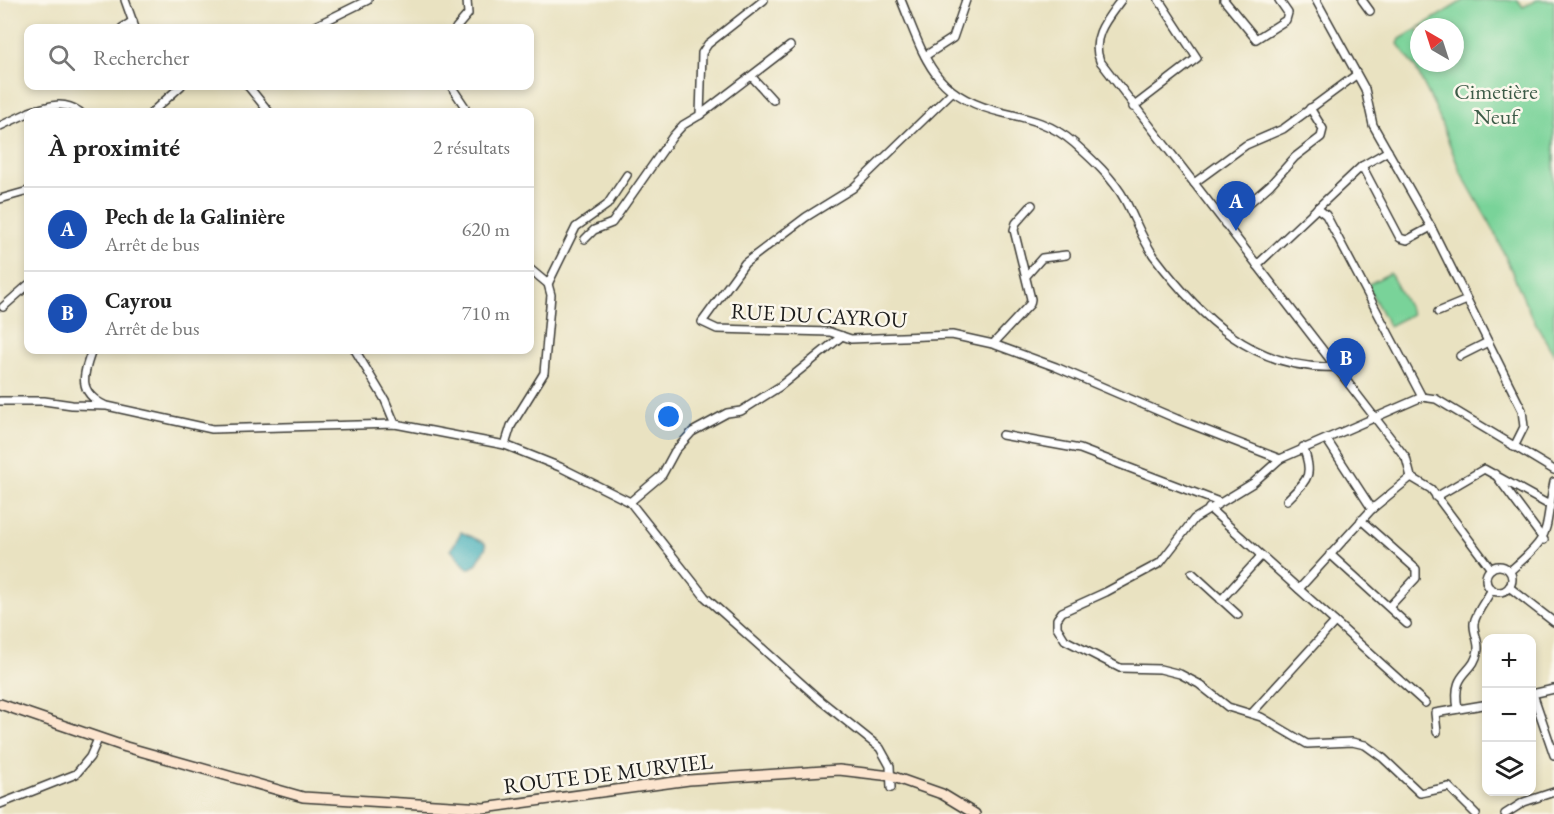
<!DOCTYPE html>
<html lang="fr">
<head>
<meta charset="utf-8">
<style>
  body { margin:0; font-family:"EB Garamond",serif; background:#f2f2f2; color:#222 }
  .controls { position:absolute; right:18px; bottom:18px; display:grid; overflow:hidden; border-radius:12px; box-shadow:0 3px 9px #0003 }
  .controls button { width:54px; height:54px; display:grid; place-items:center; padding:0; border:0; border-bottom:2px solid #e0e0e0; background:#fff; color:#222; font:30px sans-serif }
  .compass { position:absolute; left:1410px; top:18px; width:54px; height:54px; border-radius:50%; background:#fff; box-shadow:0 3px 9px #0003; rotate:321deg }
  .you { position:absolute; left:669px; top:417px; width:21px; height:21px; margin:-15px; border:4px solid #fff; border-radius:50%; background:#1a73e8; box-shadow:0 0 0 9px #1a73e833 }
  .badge { display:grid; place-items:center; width:39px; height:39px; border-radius:50%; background:#b5179e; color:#fff; font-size:20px; font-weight:700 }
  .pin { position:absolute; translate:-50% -50px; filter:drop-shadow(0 2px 3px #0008) }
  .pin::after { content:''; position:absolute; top:32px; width:21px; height:18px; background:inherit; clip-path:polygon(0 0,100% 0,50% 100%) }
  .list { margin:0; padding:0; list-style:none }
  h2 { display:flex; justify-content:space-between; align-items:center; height:78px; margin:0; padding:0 24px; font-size:26px }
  h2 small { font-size:20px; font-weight:400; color:#767676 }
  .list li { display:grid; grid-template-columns:39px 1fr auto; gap:18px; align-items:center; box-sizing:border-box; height:84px; padding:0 24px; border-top:2px solid #e0e0e0 }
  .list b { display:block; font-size:22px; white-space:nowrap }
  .list p { margin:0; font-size:20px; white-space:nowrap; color:#767676 }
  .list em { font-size:20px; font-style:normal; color:#767676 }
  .icon { flex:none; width:33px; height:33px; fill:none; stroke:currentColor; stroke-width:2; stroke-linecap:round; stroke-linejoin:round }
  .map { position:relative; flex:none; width:1554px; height:814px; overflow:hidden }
  .search { position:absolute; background:#fff; box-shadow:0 3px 9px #0003; left:24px; top:24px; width:510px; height:66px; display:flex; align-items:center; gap:15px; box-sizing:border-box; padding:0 21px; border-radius:12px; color:#767676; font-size:22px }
  .panel { position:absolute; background:#fff; box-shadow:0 3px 9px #0003; left:24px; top:108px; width:510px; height:246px; border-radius:12px }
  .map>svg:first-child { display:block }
</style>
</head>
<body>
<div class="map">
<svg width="1554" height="814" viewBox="0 0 1554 814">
  <rect width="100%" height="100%" fill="#fbf7ec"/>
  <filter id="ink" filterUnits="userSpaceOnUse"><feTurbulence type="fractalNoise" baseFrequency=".0167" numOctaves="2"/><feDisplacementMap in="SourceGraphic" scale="12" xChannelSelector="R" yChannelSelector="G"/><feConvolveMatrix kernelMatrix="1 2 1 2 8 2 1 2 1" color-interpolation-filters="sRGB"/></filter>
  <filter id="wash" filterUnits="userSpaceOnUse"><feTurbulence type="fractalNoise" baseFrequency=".008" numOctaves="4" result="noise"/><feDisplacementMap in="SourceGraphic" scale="24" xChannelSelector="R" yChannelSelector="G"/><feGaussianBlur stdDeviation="1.35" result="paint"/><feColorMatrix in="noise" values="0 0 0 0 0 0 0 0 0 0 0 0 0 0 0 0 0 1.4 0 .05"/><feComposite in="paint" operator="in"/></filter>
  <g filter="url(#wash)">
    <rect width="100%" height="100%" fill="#e9e2c1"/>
    <g fill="#79d399" stroke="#4a785a" stroke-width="1.5">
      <path d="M1464,0h54l5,7 14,-7h17v355l-24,-42 -36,-82 -34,-60 -25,-64 -20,-40 -17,-23 2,-5 19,-11v35h36v-36h-35z"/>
      <path d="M1390,273l22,41 -23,12 -22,-41z"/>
    </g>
    <path fill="#3aabb6" stroke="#2b6469" stroke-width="1.5" d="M461,532l24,11 1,4 -10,18 -8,4 -17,-19z"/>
  </g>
  <g filter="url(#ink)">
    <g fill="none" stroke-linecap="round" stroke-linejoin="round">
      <g stroke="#3b3a35" stroke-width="10">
        <g id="minor">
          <path d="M125,0l10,28"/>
          <path d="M901,0c25,61 32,97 103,113 27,6 48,11 70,30 18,16 39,35 51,57 10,19 17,39 29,56 46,61 100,115 182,111"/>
          <path d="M1121,0c-13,18 -31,37 -21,61l306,397 5,19 20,12 60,80"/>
          <path d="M1224,0l32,39 30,-19 2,-7 -9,-13"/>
          <path d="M1316,0l49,89 8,36 58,102 91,183 2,17 -10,20"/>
          <path d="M1362,0l8,11"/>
          <path d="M122,28l11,-7"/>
          <path d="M311,28l57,-28"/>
          <path d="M456,28l12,-14 -1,-14"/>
          <path d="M925,56l28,-18 13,-38"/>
          <path d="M752,77l21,23"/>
          <path d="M248,86l21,26"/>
          <path d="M451,86l14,21 -1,5"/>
          <path d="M951,93l-98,95 -47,29 -61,46 -43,59 15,7 113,3 21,7 101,-4 41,9 63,23 121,52 103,40 142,-62"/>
          <path d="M1133,107l64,-49 -38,-58"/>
          <path d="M29,112c19,-6 34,-12 51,0"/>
          <path d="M152,112l29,-26"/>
          <path d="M700,115l90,-69"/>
          <path d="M0,126l28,-13"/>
          <path d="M1362,166l38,72 7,2 24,-13"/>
          <path d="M1194,183l52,-38 37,-16 73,-54"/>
          <path d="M0,199l28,-8"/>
          <path d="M1317,208l9,7 96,182"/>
          <path d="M1225,224l45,-39 25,-28 26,-20 2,-8 -13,-21"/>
          <path d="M585,239l9,-9 18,-7 61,-87 10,-11 17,-10 2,-62 6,-9 56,-44"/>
          <path d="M1257,265l105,-99 26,-15"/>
          <path d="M1027,275l15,-17 24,-3"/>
          <path d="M548,284l28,-57 31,-22 20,-30"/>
          <path d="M3,307l25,-22"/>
          <path d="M1438,312l29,-12"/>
          <path d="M993,344l37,-40 1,-5 -17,-69 2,-7 16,-18"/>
          <path d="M92,350c-8,23 -16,41 12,55"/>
          <path d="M355,350l30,50 10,24"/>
          <path d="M1460,356l28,-14"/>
          <path d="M1422,397l14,2 118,71"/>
          <path d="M0,401h44l28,4 35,1 105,23 183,-5 110,21 55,22 70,35 75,95 115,103 60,48 10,18 1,22"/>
          <path d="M1002,435l78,14 139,53"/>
          <path d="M1327,440l45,69"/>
          <path d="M505,445l6,-19 33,-53 7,-78 -3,-11 -18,-15"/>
          <path d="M1280,459l-27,24 -59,36 -34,44 -54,29 -44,20 -5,7v8l8,13 55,28 40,1 20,5 19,10 29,23 33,10 46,27 45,-2 13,3 18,13 37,35 29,-6 27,27"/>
          <path d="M1495,474l49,66"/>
          <path d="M1436,497l48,-28 67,37"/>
          <path d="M1287,500c21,-21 27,-24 16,-53"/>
          <path d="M630,502l32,-27 13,-24 17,-19 35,-19 14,-2 38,-24 63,-51"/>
          <path d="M1209,508l216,195"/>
          <path d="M1361,520l55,49v9l-27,29"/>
          <path d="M1330,554l77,70"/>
          <circle cx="1499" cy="579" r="13"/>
          <path d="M1510,571c44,-38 33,-35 44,-89"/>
          <path d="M1192,573l46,42"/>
          <path d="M1509,587l45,35"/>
          <path d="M1299,589l73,-80 39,-32"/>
          <path d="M1221,600l40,-44"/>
          <path d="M1532,694l22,-5"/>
          <path d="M1533,694l21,61"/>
          <path d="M1458,709c-7,-40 16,-33 20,-59 1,-9 -5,-18 -4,-27 2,-11 13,-24 18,-34"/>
          <path d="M1252,713l83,-91"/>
          <path d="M1437,732l-2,-19 48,-8"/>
          <path d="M0,804l76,-30 14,-17 8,-18"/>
          <path d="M1505,814l19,-12 30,-10"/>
        </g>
      </g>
      <g stroke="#3b3a35" stroke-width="12">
        <path id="secondary" d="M0,704l126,43 177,50 181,11 205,-28 150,-10 52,6 51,18 33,20"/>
      </g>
      <use href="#minor" stroke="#fff" stroke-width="7"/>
      <use href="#secondary" stroke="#fce5cf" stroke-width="9"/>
    </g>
  </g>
  <g text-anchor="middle" stroke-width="5" stroke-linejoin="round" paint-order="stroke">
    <g font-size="22" fill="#3d5c48" stroke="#fbf7ec">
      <text x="1496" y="99">Cimetière<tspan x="1496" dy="25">Neuf</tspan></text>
    </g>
    <g font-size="22" fill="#1c1c1c" stroke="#fbf7ec">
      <text transform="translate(819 315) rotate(3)" y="8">RUE DU CAYROU</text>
      <text transform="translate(608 773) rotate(-7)" y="8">ROUTE DE MURVIEL</text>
    </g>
  </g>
</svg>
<div class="controls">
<button>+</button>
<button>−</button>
<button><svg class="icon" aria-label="layers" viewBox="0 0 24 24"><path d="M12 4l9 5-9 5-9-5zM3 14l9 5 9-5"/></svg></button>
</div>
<svg class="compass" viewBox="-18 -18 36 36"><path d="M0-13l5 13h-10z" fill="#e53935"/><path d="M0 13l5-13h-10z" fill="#767676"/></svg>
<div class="you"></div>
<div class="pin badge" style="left:1236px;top:231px;background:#1a4fb4">A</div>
<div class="pin badge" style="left:1346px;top:388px;background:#1a4fb4">B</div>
<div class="search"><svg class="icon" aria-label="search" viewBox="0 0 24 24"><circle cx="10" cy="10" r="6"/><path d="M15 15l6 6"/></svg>Rechercher</div>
<section class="panel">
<h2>À proximité<small>2 résultats</small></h2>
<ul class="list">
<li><span class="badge" style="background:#1a4fb4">A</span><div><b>Pech de la Galinière</b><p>Arrêt de bus</p></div><em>620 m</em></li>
<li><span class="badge" style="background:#1a4fb4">B</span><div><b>Cayrou</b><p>Arrêt de bus</p></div><em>710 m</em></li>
</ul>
</section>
</div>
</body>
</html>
